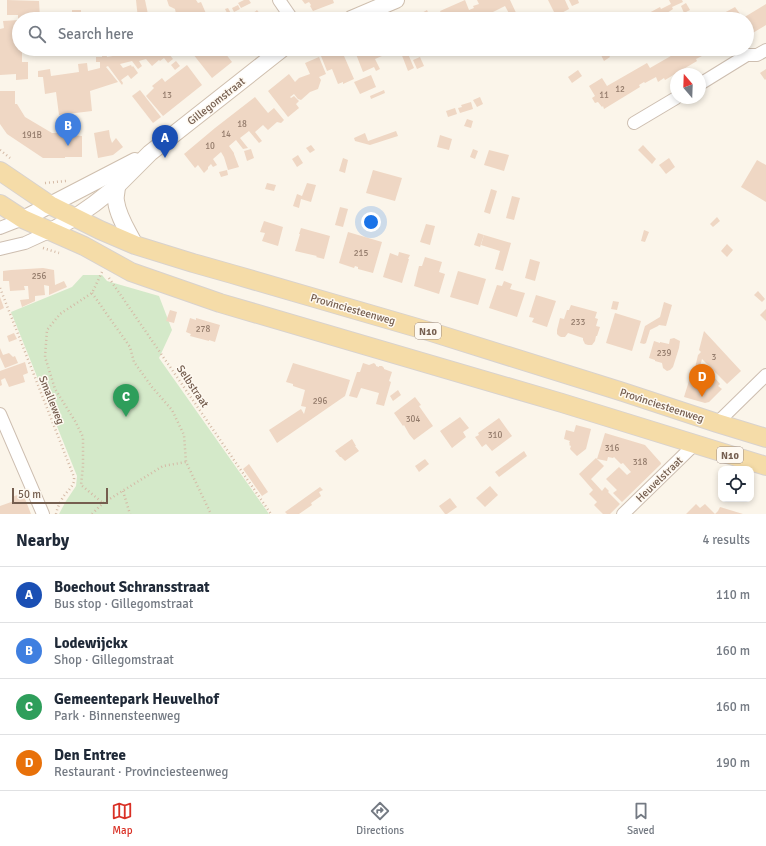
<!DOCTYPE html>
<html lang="en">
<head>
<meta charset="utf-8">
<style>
  body { margin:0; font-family:Signika,sans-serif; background:#f2f2f3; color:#1f2937 }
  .controls { position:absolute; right:12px; bottom:12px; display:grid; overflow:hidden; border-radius:8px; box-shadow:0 2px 6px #0003 }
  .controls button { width:36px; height:36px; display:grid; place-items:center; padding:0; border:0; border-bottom:1px solid #e0e1e3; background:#fff; color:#1f2937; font:20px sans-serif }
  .compass { position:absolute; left:670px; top:68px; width:36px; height:36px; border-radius:50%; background:#fff; box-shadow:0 2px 6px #0003; rotate:341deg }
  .scale { position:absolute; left:12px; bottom:10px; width:96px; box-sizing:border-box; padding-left:4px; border:2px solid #755e4f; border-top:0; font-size:11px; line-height:14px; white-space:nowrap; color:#755e4f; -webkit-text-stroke:3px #fef9f1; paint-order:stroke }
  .you { position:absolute; left:371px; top:222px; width:14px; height:14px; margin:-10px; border:3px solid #fff; border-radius:50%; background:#1a73e8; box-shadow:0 0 0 6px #1a73e833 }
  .badge { display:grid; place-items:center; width:26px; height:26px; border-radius:50%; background:#d93025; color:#fff; font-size:13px; font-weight:700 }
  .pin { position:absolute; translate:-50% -33px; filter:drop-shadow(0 1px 2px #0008) }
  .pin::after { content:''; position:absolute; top:21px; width:14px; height:12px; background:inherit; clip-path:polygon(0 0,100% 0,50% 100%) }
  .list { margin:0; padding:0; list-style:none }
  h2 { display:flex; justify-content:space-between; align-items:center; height:52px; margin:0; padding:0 16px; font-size:17px }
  h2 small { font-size:13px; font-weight:400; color:#747a83 }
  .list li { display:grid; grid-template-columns:26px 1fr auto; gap:12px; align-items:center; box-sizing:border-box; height:56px; padding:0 16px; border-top:1px solid #e0e1e3 }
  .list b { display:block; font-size:15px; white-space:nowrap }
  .list p { margin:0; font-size:13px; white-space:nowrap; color:#747a83 }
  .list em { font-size:13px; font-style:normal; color:#747a83 }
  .icon { flex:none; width:22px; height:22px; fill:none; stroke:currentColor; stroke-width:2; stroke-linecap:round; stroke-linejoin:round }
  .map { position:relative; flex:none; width:766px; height:514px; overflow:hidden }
  .search { position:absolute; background:#fff; box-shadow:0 2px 6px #0003; left:12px; right:12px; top:12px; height:44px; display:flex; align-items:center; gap:10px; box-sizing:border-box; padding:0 14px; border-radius:22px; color:#747a83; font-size:15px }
  .sheet { height:276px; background:#fff }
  nav { display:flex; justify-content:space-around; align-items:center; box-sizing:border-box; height:56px; border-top:1px solid #e0e1e3; background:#fff; font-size:11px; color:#747a83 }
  nav a { display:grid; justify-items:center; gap:2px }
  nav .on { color:#d93025 }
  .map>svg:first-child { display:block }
</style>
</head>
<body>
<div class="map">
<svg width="766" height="514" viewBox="0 0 766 514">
  <rect width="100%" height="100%" fill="#fbf5ea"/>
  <path fill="#d4e9c9" d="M83,275h19l5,6 52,15 13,34 -13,28 110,156h-210l7,-13 10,-15 1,-10 -66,-164 61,-25z"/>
  <g fill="#efd7c4">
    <path d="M7,0l32,1 1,18h-22v-4h-11z"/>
    <path d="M136,0h9l4,19h-11z"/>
    <path d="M167,0h29l2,3 3,-1 7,16 -3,1h-28l-2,-10 -6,-3z"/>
    <path d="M244,0h5l2,3 -10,5 -3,-5z"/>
    <path d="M302,0h31l1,3 -21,8 -3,-5 1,-1 -2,-3 -4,2z"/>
    <path d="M465,0l4,10 5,-2 -1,-2 6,-2 -2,-4h33l9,19h-7l-7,-13 -20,10 2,3h-43l-4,-8z"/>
    <path d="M548,0h17l4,9 -13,7z"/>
    <path d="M569,0h9l1,3 -7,3z"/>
    <path d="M669,0h13l1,2 -11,5 1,2 -9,6 5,-3 4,7h-11l-1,-3 -5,3h-4l-3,-6 11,-6 1,2 10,-5z"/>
    <path d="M686,3l4,7 -6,3 -3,-7z"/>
    <path d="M766,4v21l-15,9 -4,-7v-8h-19l-4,-6 11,-6 8,11z"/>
    <path d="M238,5l2,4 -6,3 -2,-4z"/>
    <path d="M228,8l6,11h-4l-5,-10z"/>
    <rect x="72" y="10" width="9" height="9"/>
    <path d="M257,10l7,9h-16l-1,-1z"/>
    <path d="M427,10l4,9h-22l9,-4z"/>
    <path d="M19,20v29h6v2h-3v11h6v17l-12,1v-6l-16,1v-46l4,-1 -1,-7z"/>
    <path d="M102,49h4l1,8 28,-5v-3h30l8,10 -5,4 -4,-5 -4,3 -1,-1 -7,6 -6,-7 -7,2 3,5 -4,3 -6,-8 -12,3 3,4 8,-3 1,2 1,-1 5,7 -7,6 -3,-4 -7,5 2,3 -1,2 -14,-19 -2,1 12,15 -28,9 2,20 -33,4 -3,-23 -11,2 -2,-17h-5v-6l12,-2 1,7 28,-4 -1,-8 9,-1 1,8 12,-3v-6h-4v-5h6z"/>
    <path d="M189,49h33l10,13 -20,16z"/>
    <path d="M339,49h2l13,30 -11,5v-2l-5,2 -6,-15 -5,2 -6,-15z"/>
    <path d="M354,49h26l2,7 -7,3 5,10 -4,2 -2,-4 -11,5z"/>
    <path d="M394,49h12l8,19 -6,3 -7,-18 -5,2z"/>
    <path d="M683,49h14l5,7 -6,3 1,2 -32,19 -1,-2 -6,4 -2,-5 -11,6 -1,-1 -5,3 1,2 -36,22 -1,-3 -1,1 -4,-5 -3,1 -3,-5 3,-2 -6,-10 13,-8 5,8 40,-23 3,5z"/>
    <path d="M605,51l2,1 3,5 -6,4 -3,-6 3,-2 -1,-1z"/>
    <path d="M319,57l7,17 -7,3 2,3 -3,9 -8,3 -9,8 -3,-1 -4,-5 -4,3 1,1 3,-2 5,5 -3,3 3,4 -11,9 -20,-26 21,-17 6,8 4,-4 11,-4 -5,-11z"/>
    <path d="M420,57l4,9 -7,3 -4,-9z"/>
    <path d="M176,61l4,5 -5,4 -4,-5z"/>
    <path d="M187,65l15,20 -39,31 -17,-20 8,-8 -2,-2 10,-8 3,4z"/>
    <path d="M766,69v10l-1,1 -5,-7z"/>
    <path d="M578,70l4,6 -10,7 -4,-6z"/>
    <path d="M371,75l5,12 -16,7 -6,-12z"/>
    <path d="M140,90l21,27 -8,6 -21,-27z"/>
    <path d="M384,90l1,3 -14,6 -1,-3z"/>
    <path d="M0,91h15v13h2l8,13 27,16h5l1,-5h11l1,7 12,1v21h-17v1h-22l-36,-24 -7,-10z"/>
    <path d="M255,97l13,16 6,-5 10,12 -3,3 -4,-1 -9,8 -5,-5 -8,7 7,9 -3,2 -10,-12 -9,7 8,10 -5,1 -7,-9 -7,6 5,7v1l5,13 -11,3 -4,-13 -3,-5 -8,7 4,6 -4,2 -2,-3 -3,3v2l-4,4 -6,-8 -3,3 -11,-14 31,-26z"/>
    <path d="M480,97l3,7 -6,3 -4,-7z"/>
    <path d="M471,102l2,7 -13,4 -2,-5 4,-1 -1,-2z"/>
    <path d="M455,108l2,6 -9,3 -2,-6z"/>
    <path d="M467,119l6,2 -2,7 -7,-2z"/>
    <path d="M109,130l1,7 2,6 4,-5 7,9 -10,8 -15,3 -4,-25z"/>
    <path d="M396,131l2,5 -28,9 -15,-4 -1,-3 11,-5 3,8z"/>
    <path d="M440,135l12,4 -3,11 -12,-3z"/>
    <path d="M311,145l4,5 -5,3 -4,-5z"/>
    <path d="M643,145l13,14 -4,5 -14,-14z"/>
    <path d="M251,149l3,9 -7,3 -3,-10z"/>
    <path d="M473,149l5,2 -3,8 -5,-2z"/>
    <path d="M489,150l20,5 -5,16 -20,-6z"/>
    <path d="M298,155l5,8 -6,4 -5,-8z"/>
    <path d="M343,158l5,2 -3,13 -6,-2z"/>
    <path d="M669,158l6,9 -9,7 -7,-9z"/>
    <path d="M757,160l9,5v37l-25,-15z"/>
    <path d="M227,170l1,5 -7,2 -2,-5z"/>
    <path d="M373,170l29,8 -7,23 -29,-8z"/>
    <path d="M267,183l9,2 -2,6 -9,-2z"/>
    <path d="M307,183l9,2 -5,17 -10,-3 -2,9 -6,-2 4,-12 5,2z"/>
    <path d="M491,189l6,2 -7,23 -6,-2z"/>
    <path d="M512,196l8,2 -6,22 -8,-2z"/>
    <path d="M340,207l8,2 -5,18 -8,-2z"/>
    <path d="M717,217l3,4 -7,6 -3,-3z"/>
    <path d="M264,221l19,6 -5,19 -16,-5 3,-8 -5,-1z"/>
    <path d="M426,224l9,2 -5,19 -10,-3z"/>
    <path d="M301,228l29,8 -6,23 -8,-2 1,-1 -22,-5 5,-17h-1z"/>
    <path d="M644,230l5,2 -4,10 -4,-1z"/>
    <path d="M348,232l34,10 -9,31 -15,-4v-2l-3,-1 -1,2 -15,-5z"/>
    <path d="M478,233l6,2 -4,12 -6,-2z"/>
    <path d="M484,235l27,8 -8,28 -8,-2 5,-18 -19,-6z"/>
    <path d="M727,244l6,6 -6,7 -6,-6z"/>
    <path d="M399,252l11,3 -2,4h1l-7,24 -19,-6 7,-24 8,3z"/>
    <path d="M425,257l17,5 -3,10 6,2 -6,20 -25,-8 5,-20h3z"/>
    <path d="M530,259l10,3 -5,19 -10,-3z"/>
    <path d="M43,268l11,2 1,15 9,-4 3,6 -18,8v-9l-5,-1 1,10 -10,1v5l-13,6 -2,-7 9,-1 -1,-13h-4l1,4 -15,1 -1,-10h-6v-10l8,-1z"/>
    <path d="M458,271l28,8 -8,26 -28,-8z"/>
    <path d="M504,281l8,3 -2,5 15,4 -8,24 -28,-9 8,-23 5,1z"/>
    <path d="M758,291l7,8 -3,3 -8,-7z"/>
    <path d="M536,295l20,6 -9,26 -15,-5 2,-4 -5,-1z"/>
    <path d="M0,297l4,11 -4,2z"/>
    <path d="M613,301l6,1 -2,8 -6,-1z"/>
    <path d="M664,302l8,3 -6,21 -7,-1 -1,1 -8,4 -4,13 -2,1 -4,-1 5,-17 15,-9z"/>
    <path d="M571,305l26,7 -2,6 3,1 -2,7 4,1 -3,9h-1l-1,5 -3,4h-4l-3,-1 -2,-4v-2l-15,-5 -3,4h-4l-2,-1 -2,-2v-4l3,-12 4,1 3,-9h2z"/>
    <path d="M766,309v12l-6,-6z"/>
    <path d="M170,310l7,2 -3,11 -8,-2z"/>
    <path d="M615,313l26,8 -9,30 -26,-8z"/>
    <path d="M190,318l6,2v-2l24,7 -5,17 -6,-2v1l-19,-5 1,-2 -5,-2z"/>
    <path d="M704,331l37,40 -14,13 -25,-25 -3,11h-3l1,-2h-2l3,-13 3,-3 -2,-2z"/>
    <path d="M14,333l3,6 -8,3 -2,-6z"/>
    <path d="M674,338l6,3 -1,7 -6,19 -3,3 -3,1 -4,-3 -1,-5 -7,-2v-1l-6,-2 5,-17 6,2v-1l9,2 1,-5z"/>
    <path d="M0,348l3,7 6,-2 4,4 2,-1 3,7 -13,5 -5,-11z"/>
    <path d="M25,362l3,11 -5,2 2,7 -16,5 -4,-9 -4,2 1,5 -2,1v-15z"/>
    <path d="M293,363l57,17 -5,16 -68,47 -8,-13 32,-21 3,5 2,-7 -5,-1 4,-16 -12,-4v-2l-7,-2z"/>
    <path d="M363,363l6,2 5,-2 2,2v1l3,1v-1h3l2,2v1l8,3 -3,9 2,1 -7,24 -8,-2 3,-11 -18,-5 -4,10 -8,-2 8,-24h3z"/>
    <path d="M692,371l22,6 6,7 -2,2 4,3 -13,13 -4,1 -21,-6z"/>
    <path d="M398,390l3,5 -8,6 -3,-5z"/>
    <path d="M415,397l6,8 -2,1 14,20 -19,14 -5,-6 -5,-9 -1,1 -9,-13z"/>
    <path d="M460,417l9,11 -6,4 3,5 -14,11 -12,-17z"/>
    <path d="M499,418l13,18 -20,15 -6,-7 -4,3 -7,-10 4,-2 -1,-2z"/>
    <path d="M576,425l15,4 -5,20 -9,7 -7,-7 1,-3 -2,-1 1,-1 -1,-1 1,-2 -6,-2 2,-9 8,2z"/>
    <path d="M605,433l40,12 16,18v1l-39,38 -9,-9 4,-3 -11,-11 13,-12 8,8 4,-3 -8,-9 -2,1 -7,-7 -1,1 -5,-1 -1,4 -10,-2z"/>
    <path d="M352,439l4,7h-1l4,5 -14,10 -4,-4h-1l-5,-6z"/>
    <path d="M524,451l3,5 -28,21 -4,-5z"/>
    <path d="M596,458l8,8 -13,13 11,12 3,-4 4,4 -1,1 12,12 -10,10h-7l-9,-9 3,-3 -8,-8 4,-4 -14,-16z"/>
    <path d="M425,459l4,5 -10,8 -4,-6z"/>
    <path d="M249,464l19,28 -6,4 -19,-27z"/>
    <path d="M490,486l8,9 -13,12 -9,-9z"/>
    <path d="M320,487l3,3 -4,2 2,4 -10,7 1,2 -13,9h-12l-2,-2z"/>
    <path d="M20,494l1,3 3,-1 7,18h-31v-8l14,-5 -2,-4z"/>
    <path d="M450,498l7,9 -10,7h-2l-6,-8z"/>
    <path d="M696,504l4,4 5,-4 10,10 3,-3 2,-4 23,7h-57z"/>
  </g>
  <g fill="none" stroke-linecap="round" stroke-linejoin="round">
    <g stroke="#cdbeb0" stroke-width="14">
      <g id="street">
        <path d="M279,0l13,19"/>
        <path d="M700,84l47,-29h10l9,-5"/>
        <path d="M634,123l42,-25"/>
        <path d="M0,228l23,-9"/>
        <path d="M0,249l25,-6 24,-11"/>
        <path d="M0,414l43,100"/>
        <path d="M717,423l49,-48"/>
        <path d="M623,514l72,-70"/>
      </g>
    </g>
    <g stroke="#cfbfae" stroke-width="18">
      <g id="secondary">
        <path d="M351,19l45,-19"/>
        <path d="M117,186c0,5 -2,11 -1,15 2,16 12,30 19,44"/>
        <path d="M23,219l112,-58"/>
        <path d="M49,232l25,-14 20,-14 23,-18 33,-33 132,-104"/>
      </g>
    </g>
    <g stroke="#d8d2ce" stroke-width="20">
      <g id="primary">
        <path d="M0,171l50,34 50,25 35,15 58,18 39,11 196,57 195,61 94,31 49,15"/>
        <path d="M0,204l23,15 61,27 47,26 89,31 342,100 204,63"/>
      </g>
    </g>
    <g stroke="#d4baa6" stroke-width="2.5" stroke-dasharray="1 3" stroke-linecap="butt">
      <path d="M331,19l7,-3"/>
      <path d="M0,150l10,8"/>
      <path d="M45,183l21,-2"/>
      <path d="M43,248l16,5"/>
      <path d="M102,272l-10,21 -32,21 -13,16 -2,27 10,32 20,32 8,16v29l-2,19 22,18"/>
      <path d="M109,278l162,236"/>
      <path d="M0,288l74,189c1,10 -8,14 -12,22 -3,5 -5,10 -6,15"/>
      <path d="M92,293l38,54 4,15 18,25 20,23 12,25 2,27 25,52"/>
      <path d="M123,491l7,23"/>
      <path d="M92,514l11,-11 60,-37 23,-4"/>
    </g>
    <use href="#street" stroke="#fff" stroke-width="12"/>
    <use href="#secondary" stroke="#fff" stroke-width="16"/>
    <use href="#primary" stroke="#f5dca8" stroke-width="18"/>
  </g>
  <g text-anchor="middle" stroke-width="3" stroke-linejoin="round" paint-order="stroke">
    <g font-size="9" fill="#947c6c">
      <text x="620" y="92">12</text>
      <text x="167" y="98">13</text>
      <text x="604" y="98">11</text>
      <text x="242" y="127">18</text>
      <text x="226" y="137">14</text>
      <text x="32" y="138">191B</text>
      <text x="210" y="149">10</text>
      <text x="361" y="256">215</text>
      <text x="39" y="279">256</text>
      <text x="578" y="325">233</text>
      <text x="203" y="332">278</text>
      <text x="664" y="356">239</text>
      <text x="714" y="360">3</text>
      <text x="320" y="404">296</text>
      <text x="413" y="422">304</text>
      <text x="495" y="438">310</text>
      <text x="612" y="451">316</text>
      <text x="640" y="465">318</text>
    </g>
    <g fill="#fef9f1" stroke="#9e8c80" stroke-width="1">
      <rect x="415" y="323" width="26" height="16" rx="3"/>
      <rect x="717" y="447" width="26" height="16" rx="3"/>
    </g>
    <g font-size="10" font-weight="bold" fill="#755e4f">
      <text x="428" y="335">N10</text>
      <text x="730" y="459">N10</text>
    </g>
    <g font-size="11" fill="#755e4f" stroke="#fef9f1">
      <text transform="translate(216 101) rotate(-38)" y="4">Gillegomstraat</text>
      <text transform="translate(353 309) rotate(16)" y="4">Provinciesteenweg</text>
      <text transform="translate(193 386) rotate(56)" y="4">Selbstraat</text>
      <text transform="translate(52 400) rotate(68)" y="4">Smalleweg</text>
      <text transform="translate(662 405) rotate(18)" y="4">Provinciesteenweg</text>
      <text transform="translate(659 479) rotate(-44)" y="4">Heuvelstraat</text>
    </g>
  </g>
</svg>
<div class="controls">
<button><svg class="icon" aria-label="locate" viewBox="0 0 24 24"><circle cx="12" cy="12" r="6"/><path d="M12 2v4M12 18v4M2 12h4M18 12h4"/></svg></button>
</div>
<svg class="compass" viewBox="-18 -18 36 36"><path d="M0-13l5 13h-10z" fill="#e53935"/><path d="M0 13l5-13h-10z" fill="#747a83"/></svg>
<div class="scale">50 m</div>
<div class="you"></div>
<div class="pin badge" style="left:165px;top:158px;background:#1a4fb4">A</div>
<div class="pin badge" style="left:68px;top:146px;background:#3f7fe0">B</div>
<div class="pin badge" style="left:126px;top:417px;background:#2e9e5b">C</div>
<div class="pin badge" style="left:702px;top:397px;background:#e8710a">D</div>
<div class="search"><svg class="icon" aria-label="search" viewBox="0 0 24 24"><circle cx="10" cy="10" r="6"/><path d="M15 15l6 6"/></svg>Search here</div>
</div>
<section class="sheet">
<h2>Nearby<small>4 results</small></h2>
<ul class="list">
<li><span class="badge" style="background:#1a4fb4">A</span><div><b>Boechout Schransstraat</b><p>Bus stop · Gillegomstraat</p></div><em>110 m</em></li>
<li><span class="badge" style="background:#3f7fe0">B</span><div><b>Lodewijckx</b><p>Shop · Gillegomstraat</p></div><em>160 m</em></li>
<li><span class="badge" style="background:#2e9e5b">C</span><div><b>Gemeentepark Heuvelhof</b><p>Park · Binnensteenweg</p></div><em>160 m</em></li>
<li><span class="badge" style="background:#e8710a">D</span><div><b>Den Entree</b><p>Restaurant · Provinciesteenweg</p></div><em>190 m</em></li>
</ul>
</section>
<nav>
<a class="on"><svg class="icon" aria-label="map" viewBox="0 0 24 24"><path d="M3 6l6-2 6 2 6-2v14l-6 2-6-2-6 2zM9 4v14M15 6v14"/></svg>Map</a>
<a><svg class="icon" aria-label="directions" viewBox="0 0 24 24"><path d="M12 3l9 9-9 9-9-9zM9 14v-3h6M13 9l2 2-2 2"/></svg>Directions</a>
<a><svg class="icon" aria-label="saved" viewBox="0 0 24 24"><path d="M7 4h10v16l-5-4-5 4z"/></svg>Saved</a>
</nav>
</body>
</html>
